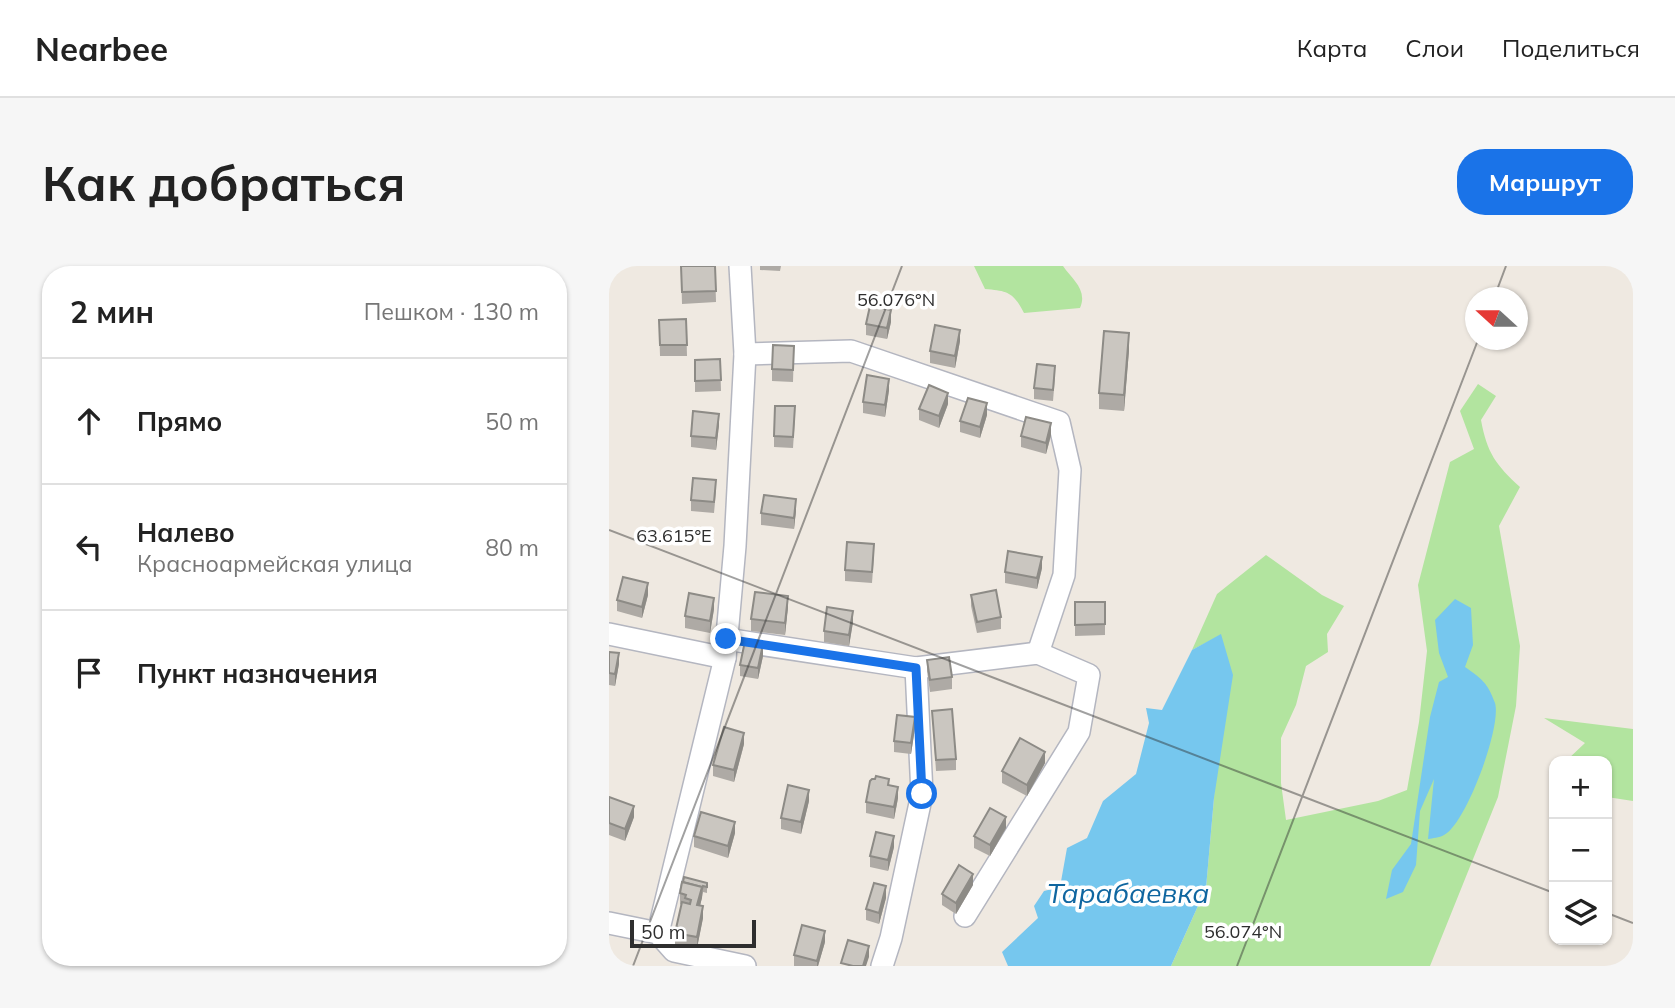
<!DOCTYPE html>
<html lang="ru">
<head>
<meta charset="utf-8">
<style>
  body { margin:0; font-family:Mulish,sans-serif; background:#f6f6f6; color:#222 }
  .controls { position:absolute; right:21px; bottom:21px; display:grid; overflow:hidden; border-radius:14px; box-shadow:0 2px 5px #0004 }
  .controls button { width:63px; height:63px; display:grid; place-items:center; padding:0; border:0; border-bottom:2px solid #e0e0e0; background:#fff; color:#222; font:35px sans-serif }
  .compass { position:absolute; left:856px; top:21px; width:63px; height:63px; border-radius:50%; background:#fff; box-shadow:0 2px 5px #0004; rotate:291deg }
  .scale { position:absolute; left:21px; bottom:18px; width:126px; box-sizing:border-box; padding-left:7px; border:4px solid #2e2e2e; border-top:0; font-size:19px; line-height:24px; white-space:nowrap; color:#2e2e2e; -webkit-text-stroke:5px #fff; paint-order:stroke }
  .stop { position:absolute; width:21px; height:21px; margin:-16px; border:5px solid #1a73e8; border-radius:50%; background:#fff }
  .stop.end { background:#1a73e8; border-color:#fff; box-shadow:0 2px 7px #0008 }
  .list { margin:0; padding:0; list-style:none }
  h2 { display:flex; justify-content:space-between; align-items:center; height:91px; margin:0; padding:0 28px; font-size:30px }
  h2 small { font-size:23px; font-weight:400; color:#767676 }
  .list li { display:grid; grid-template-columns:46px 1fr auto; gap:21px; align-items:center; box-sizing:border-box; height:126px; padding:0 28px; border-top:2px solid #e0e0e0 }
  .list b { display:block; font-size:26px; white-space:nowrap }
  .list p { margin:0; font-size:23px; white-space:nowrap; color:#767676 }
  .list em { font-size:23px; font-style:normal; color:#767676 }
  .icon { flex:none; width:38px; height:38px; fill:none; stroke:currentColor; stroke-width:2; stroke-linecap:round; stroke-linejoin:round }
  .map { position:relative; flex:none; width:1024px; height:700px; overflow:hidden; border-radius:28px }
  header { display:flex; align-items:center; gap:42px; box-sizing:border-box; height:98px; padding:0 35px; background:#fff; border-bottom:2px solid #e0e0e0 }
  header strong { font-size:33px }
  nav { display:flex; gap:38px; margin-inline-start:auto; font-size:24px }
  .intro { display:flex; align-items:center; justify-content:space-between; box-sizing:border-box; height:168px; padding:0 42px }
  h1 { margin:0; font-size:49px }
  .button { padding:18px 32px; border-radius:28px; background:#1a73e8; color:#fff; font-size:24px; font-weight:700 }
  main { display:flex; gap:42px; padding:0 42px }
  aside { flex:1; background:#fff; border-radius:28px; box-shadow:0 2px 5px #0004 }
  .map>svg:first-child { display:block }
</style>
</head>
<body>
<header>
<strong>Nearbee</strong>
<nav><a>Карта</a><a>Слои</a><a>Поделиться</a></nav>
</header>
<div class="intro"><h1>Как добраться</h1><a class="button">Маршрут</a></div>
<main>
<aside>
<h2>2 мин<small>Пешком · 130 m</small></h2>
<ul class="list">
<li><svg class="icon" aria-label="ahead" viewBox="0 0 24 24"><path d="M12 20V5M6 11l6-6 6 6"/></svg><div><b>Прямо</b></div><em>50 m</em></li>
<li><svg class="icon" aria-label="left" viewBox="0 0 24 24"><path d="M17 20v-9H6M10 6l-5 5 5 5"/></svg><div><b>Налево</b><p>Красноармейская улица</p></div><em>80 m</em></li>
<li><svg class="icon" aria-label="arrive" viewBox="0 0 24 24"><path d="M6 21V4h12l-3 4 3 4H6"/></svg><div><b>Пункт назначения</b></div></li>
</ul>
</aside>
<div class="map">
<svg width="1024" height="700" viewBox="0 0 1024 700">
  <rect width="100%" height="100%" fill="#efe9e1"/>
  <g fill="#b2e49f">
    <path d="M365,0h89c9,13 25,24 17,42l-56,5c-11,-21 -16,-22 -39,-24z"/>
    <path d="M869,118l18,12 -15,24c6,33 15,45 39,67l-21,39 21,120 -4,60 -18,91 -68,169h-259l35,-78 8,-90 7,-163 -29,15 25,-56 49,-39 56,40 22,11 -17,28 1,18 -22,14 -10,39 -15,33v45l5,37 92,-19 29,-11 12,-68 8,-71 -9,-66 32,-123 24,-13 -14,-38z"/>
    <path d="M935,452l89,11v72l-26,-4v-36h-41l19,-18z"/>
  </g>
  <g fill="#76c7ee">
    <path d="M846,333l16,9 2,37 -8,22c16,11 23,16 30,36 7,23 -29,121 -51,132 -5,3 -11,3 -16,4l6,-60 -14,32 -4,54 -13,27 -17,7 6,-29 19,-26 19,-127 9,-35 9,-5 -9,-24 -4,-33z"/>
    <path d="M612,368l12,41 -19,123 -8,90 -35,78h-163l-6,-14 36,-34 -4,-12 10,-15 16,-4 7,-39 20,-10 16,-37 33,-27 13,-51 -3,-15 16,2 30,-60z"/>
  </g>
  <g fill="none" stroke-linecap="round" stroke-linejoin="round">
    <g stroke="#b4b6c0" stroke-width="24">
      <g id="minor">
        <path d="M136,88l106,-3 208,71 11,48 -6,105 -26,78"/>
        <path d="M0,368l116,24"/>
        <path d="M117,373l190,29 122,-15 51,22 -10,57 -114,184"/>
        <path d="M0,657l49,10 16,18 71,15"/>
        <path d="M49,667l67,-275 10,-112 10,-192 -5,-88"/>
        <path d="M273,700l9,-28 31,-144 -6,-126"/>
      </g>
    </g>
    <use href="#minor" stroke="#fff" stroke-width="21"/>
  </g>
  <g fill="#aeaaa5">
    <path d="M72,0h34l1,36 -34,2z"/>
    <path d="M151,0h21l-1,5 -20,-1z"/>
    <path d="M77,53l1,37h-27l-1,-36z"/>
    <path d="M282,56l-4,17 -21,-4v-11z"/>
    <path d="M351,75l-5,27 -25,-5v-12z"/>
    <path d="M185,80l-1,36 -21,-1v-12z"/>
    <path d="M520,84l-5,61 -25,-2v-16z"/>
    <path d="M111,93l1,32 -26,1v-32z"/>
    <path d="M446,111l-2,24 -19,-2v-11z"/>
    <path d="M280,124l-4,27 -22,-4v-11z"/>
    <path d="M339,138l-9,24 -20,-8v-11z"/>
    <path d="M378,149l-7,23 -20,-6v-11z"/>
    <path d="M186,152l-2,30 -19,-1v-11z"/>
    <path d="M110,159l-3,25 -25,-3v-11z"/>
    <path d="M442,169l-5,19 -25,-7v-11z"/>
    <path d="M107,225l-2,22 -23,-2v-11z"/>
    <path d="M187,244l-2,19 -33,-4v-12z"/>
    <path d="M265,289l-2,28 -27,-2v-11z"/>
    <path d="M433,302l-5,21 -32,-6v-11z"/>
    <path d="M39,329l-6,23 -25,-7v-11z"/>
    <path d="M362,329l30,22v12l-24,4 -6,-27z"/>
    <path d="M466,336h30v33l-30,1z"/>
    <path d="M179,341l-3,28 -34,-4v-12z"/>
    <path d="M105,343l-4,24 -25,-5v-12z"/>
    <path d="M244,356l-4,24 -25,-4v-11z"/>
    <path d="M0,386l10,12 -4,22 -6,-1z"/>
    <path d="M154,390l-5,23 -18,-3v-11z"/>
    <path d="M318,394l25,17v12l-22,3 -3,-21z"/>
    <path d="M323,445l24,48v11l-20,1z"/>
    <path d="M306,462l-4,26 -17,-2v-11z"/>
    <path d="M135,478l-10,38 -21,-6v-11z"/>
    <path d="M436,497l-18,33 -25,-13v-12z"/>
    <path d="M280,519l9,13 -4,21 -28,-6v-11z"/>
    <path d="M0,531l25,20 -9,24 -16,-6z"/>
    <path d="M200,535l-8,33 -20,-5v-11z"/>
    <path d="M397,562l-16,28 -16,-8v-12z"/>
    <path d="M126,567l-7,25 -34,-11v-11z"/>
    <path d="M285,581l-6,24 -18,-4v-11z"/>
    <path d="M98,617v10l-4,-1 -3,14 3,12 -6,30 -22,-4v-11l6,-28 -1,-1v-11z"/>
    <path d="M364,619l-17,29 -14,-9v-11z"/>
    <path d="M277,632l-7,26 -13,-4v-11z"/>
    <path d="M216,676l-7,24h-24v-11z"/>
  </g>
  <g fill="#8d8b86">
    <path d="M282,44v12l-4,17v-11z"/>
    <path d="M351,64v11l-5,27v-12z"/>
    <path d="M520,67v17l-5,61v-16z"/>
    <path d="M280,113v11l-4,27v-12z"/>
    <path d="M339,127v11l-9,24v-12z"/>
    <path d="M378,137v12l-7,23v-11z"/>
    <path d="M110,148v11l-3,25v-12z"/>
    <path d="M442,157v12l-5,19v-11z"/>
    <path d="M187,233v11l-2,19v-11z"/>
    <path d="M433,291v11l-5,21v-11z"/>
    <path d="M39,317v12l-6,23v-11z"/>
    <path d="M179,330v11l-3,28v-12z"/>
    <path d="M105,332v11l-4,24v-12z"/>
    <path d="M244,345v11l-4,24v-11z"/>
    <path d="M154,378v12l-5,23v-11z"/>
    <path d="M10,387v11l-4,22v-12z"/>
    <path d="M306,451v11l-4,26v-11z"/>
    <path d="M135,467v11l-10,38v-12z"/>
    <path d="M436,486v11l-18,33v-11z"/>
    <path d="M289,521v11l-4,21v-12z"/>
    <path d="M200,524v11l-8,33v-12z"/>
    <path d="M25,540v11l-9,24v-12z"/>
    <path d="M397,551v11l-16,28v-11z"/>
    <path d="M126,556v11l-7,25v-12z"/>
    <path d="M285,570v11l-6,24v-11z"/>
    <path d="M364,608v11l-17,29v-11z"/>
    <path d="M94,620l-1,12 -5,19v-12z"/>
    <path d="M277,620v12l-7,26v-11z"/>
    <path d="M94,640v12l-6,30v-11z"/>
    <path d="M216,665v11l-7,24h-1v-5z"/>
    <path d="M260,680v11l-3,9h-3z"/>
  </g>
  <g fill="#cac6c0" stroke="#8d8b86" stroke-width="2">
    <path d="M72,0h34l1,25 -34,1z"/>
    <path d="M261,40l21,4 -4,18 -21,-4z"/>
    <path d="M77,53l1,26h-27l-1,-25z"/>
    <path d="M326,59l25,5 -5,26 -25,-5z"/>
    <path d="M495,65l25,2 -5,62 -25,-2z"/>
    <path d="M164,79l21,1 -1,24 -21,-1z"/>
    <path d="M111,93l1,21 -26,1v-21z"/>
    <path d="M428,98l18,2 -2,24 -19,-2z"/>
    <path d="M258,109l22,4 -4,26 -22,-3z"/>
    <path d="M320,119l19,8 -9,23 -20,-7z"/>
    <path d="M359,132l19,5 -7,24 -20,-6z"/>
    <path d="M166,140h20l-2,31 -19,-1z"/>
    <path d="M84,145l26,3 -3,24 -25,-2z"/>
    <path d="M417,151l25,6 -5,20 -25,-7z"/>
    <path d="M84,212l23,2 -2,22 -23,-2z"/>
    <path d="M155,229l32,4 -2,19 -33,-5z"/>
    <path d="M238,276l27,2 -2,28 -27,-2z"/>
    <path d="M399,285l34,6 -5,21 -32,-6z"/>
    <path d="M14,311l25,6 -6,24 -25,-7z"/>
    <path d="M387,324l5,27 -24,5 -6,-27z"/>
    <path d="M146,326l33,4 -3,27 -34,-4z"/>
    <path d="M80,327l25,5 -4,23 -25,-5z"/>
    <path d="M466,336h30v22l-30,1z"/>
    <path d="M218,341l26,4 -4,24 -25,-4z"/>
    <path d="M136,375l18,3 -5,24 -18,-3z"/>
    <path d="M0,386l10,1 -4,21 -6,-1z"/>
    <path d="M340,391l3,20 -22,3 -3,-20z"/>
    <path d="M343,443l4,50 -20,1 -4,-49z"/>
    <path d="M288,449l18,2 -4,26 -17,-2z"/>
    <path d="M115,461l20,6 -10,37 -21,-5z"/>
    <path d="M411,472l25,14 -18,33 -25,-14z"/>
    <path d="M267,510l13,3 -1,6 10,2 -4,20 -28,-5 4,-21 2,-2h3z"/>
    <path d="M179,519l21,5 -8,32 -20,-4z"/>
    <path d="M0,531l25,9 -9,23 -16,-6z"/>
    <path d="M381,542l16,9 -16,28 -16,-9z"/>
    <path d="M92,546l34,10 -7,24 -34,-10z"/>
    <path d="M267,566l18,4 -6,24 -18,-4z"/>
    <path d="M350,599l14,9 -17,29 -14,-9z"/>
    <path d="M75,611l23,6v4l-4,-1 -1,3v-2l-19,-5z"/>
    <path d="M73,616l20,5 -5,18 6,1 -6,31 -22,-4 7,-31 8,2 1,-4 -6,-2 1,-3 -6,-2z"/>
    <path d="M265,617l12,3 -7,27 -13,-4z"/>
    <path d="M193,659l23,6 -8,30 -23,-6z"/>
    <path d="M239,674l21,6 -6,20h-10l-12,-3z"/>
  </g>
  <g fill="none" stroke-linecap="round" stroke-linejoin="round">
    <path stroke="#1a73e8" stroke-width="9" d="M117,373l190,29 6,126"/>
  </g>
  <path fill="none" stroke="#2e2e2e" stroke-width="2" stroke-opacity="0.45" d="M885,32l12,-32M0,264l945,363M998,647l26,10M24,700l269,-700M628,700l241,-626"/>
  <g text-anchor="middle" stroke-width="7" stroke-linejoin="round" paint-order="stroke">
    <g font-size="28" font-style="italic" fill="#0f66a0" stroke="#fff">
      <text x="519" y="637">Тарабаевка</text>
    </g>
  </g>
  <g font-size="18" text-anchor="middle" fill="#2e2e2e" stroke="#fff" stroke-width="7" stroke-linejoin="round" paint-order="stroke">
    <text x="287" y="40">56.076°N</text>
    <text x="65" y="276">63.615°E</text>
    <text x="634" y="672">56.074°N</text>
  </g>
</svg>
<div class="controls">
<button>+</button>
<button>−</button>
<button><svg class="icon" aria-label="layers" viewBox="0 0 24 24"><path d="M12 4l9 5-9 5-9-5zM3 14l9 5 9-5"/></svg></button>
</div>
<svg class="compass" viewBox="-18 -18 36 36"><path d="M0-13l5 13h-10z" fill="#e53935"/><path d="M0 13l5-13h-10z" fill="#767676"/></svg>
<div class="scale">50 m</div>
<div class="stop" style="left:313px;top:528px"></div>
<div class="stop end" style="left:117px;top:373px"></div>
</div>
</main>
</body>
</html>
